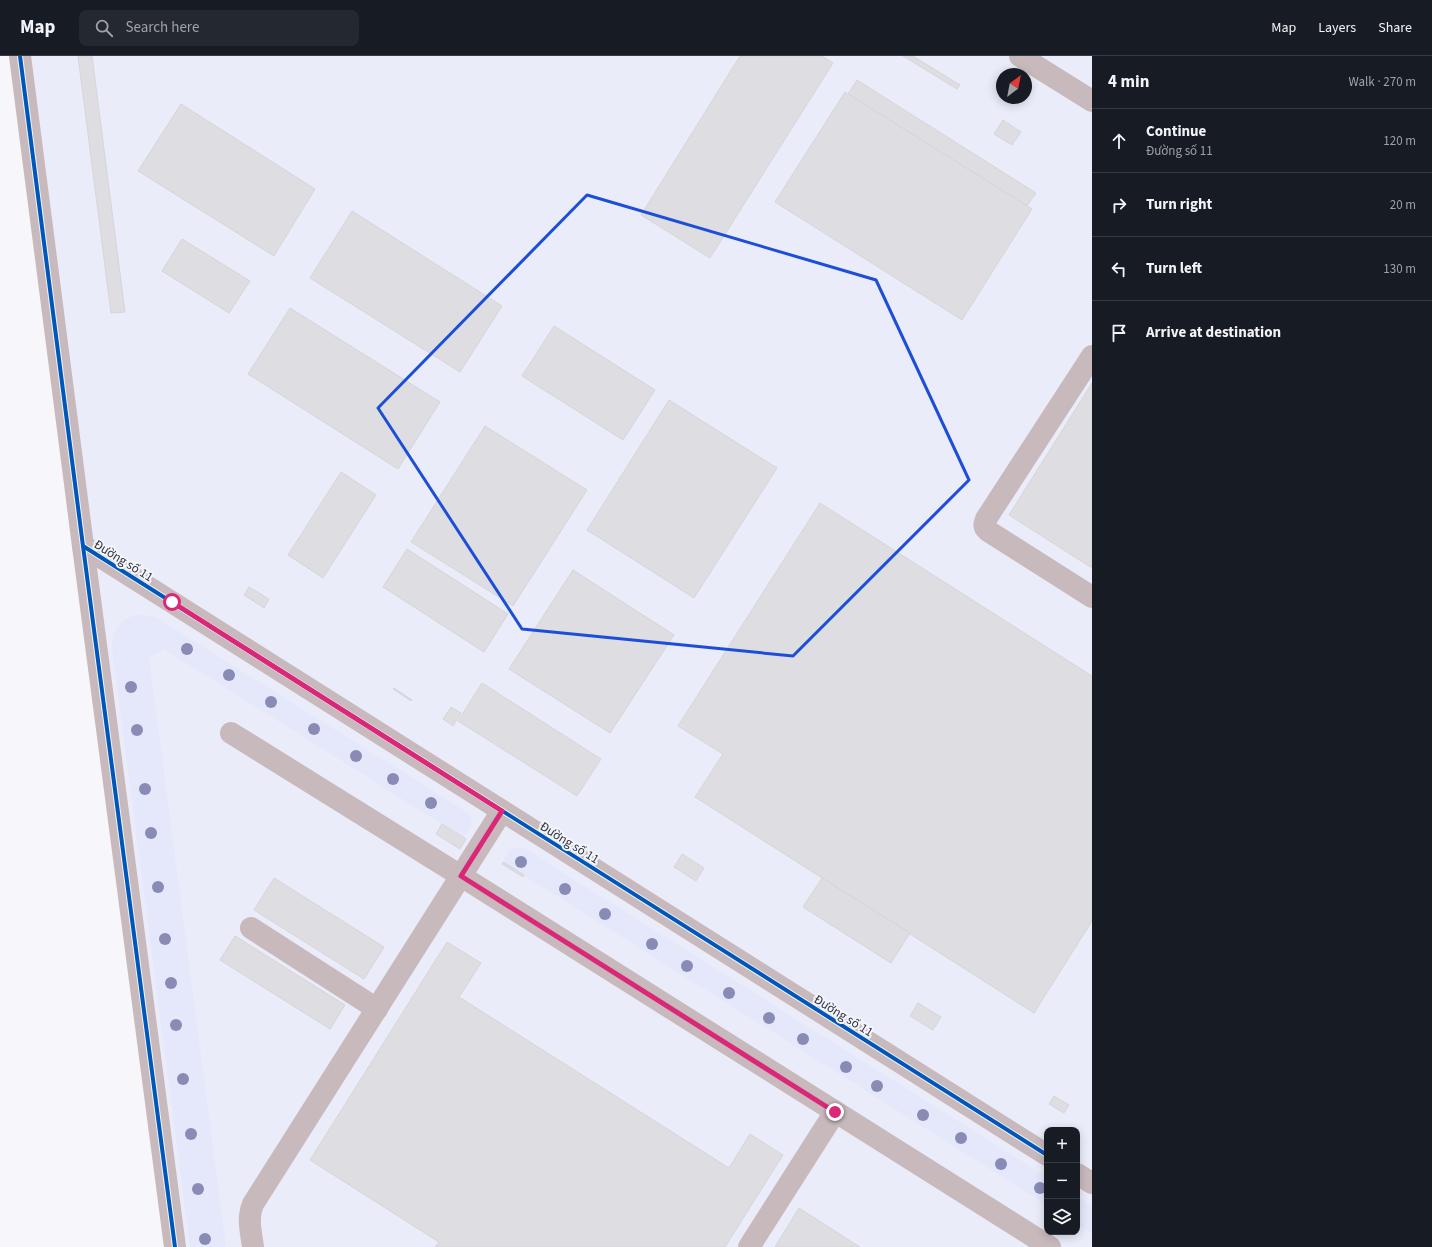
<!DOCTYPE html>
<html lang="en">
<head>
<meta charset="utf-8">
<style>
  body { margin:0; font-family:"Source Sans 3",sans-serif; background:#242831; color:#f1f3f6 }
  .controls { position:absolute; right:12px; bottom:12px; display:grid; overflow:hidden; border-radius:8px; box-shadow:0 2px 10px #0003 }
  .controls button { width:36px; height:36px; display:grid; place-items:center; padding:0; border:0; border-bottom:1px solid #363941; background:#171b24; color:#f1f3f6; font:20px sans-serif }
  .compass { position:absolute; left:996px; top:12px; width:36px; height:36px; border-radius:50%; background:#171b24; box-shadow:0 2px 10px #0003; rotate:32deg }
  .stop { position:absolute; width:12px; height:12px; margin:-9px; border:3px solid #db2777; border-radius:50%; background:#fff }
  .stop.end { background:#db2777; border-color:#fff; box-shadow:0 1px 4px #0008 }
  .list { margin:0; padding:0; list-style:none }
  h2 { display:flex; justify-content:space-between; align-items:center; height:52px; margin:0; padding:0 16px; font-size:17px }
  h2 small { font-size:13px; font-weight:400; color:#9ea1a6 }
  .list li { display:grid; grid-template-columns:26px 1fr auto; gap:12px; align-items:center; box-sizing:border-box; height:64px; padding:0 16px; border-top:1px solid #363941 }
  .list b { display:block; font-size:15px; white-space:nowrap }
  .list p { margin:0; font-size:13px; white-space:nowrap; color:#9ea1a6 }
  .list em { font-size:13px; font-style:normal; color:#9ea1a6 }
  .icon { flex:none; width:22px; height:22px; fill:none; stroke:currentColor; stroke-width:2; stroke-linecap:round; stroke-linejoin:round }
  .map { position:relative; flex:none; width:1092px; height:1191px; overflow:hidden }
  header { display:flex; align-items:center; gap:24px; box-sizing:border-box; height:56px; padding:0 20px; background:#171b24; border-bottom:1px solid #363941 }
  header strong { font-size:19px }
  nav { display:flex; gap:22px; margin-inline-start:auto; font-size:14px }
  .search { width:280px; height:36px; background:#242831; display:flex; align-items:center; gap:10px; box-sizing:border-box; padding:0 14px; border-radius:8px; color:#9ea1a6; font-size:15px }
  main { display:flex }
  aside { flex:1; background:#171b24 }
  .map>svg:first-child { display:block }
</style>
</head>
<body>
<header>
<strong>Map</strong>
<div class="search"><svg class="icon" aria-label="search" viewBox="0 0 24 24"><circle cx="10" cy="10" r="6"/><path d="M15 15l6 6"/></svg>Search here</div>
<nav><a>Map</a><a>Layers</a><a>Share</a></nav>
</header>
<main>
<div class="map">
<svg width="1092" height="1191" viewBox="0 0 1092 1191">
  <rect width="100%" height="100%" fill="#f6f6fb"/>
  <path fill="#eaecf9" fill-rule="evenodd" d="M20,0h1072v1191h-917zM1002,18h24v24h-24zM1047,1074h30v102h-30z"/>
  <g fill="#e4e8fa">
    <path d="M136,559l16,1 7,3 309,194c8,9 1,16 -4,25l-300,-189 -15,9 77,589h-36l-78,-599c-1,-17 8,-28 24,-33z"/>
    <path d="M516,791l8,1 523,329v28l-544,-343 6,-11z"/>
    <path d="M1077,1140l15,10v27l-15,-9z"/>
  </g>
  <g fill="#dedee2" stroke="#d5d5d9">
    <path d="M78,0h14l33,256 -14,1z"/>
    <path d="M740,0h82l11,7 -123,195 -69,-43z"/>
    <path d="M903,0h10l47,29 -3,4z"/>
    <path d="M857,24l179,113 -9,13 -179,-112z"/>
    <path d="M845,36l187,117 -70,111 -187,-118z"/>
    <path d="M181,48l134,85 -41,67 -136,-85z"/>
    <path d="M1003,64l18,12 -9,13 -18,-11z"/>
    <path d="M352,155l150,95 -42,66 -150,-94z"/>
    <path d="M182,183l68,42 -21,32 -67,-42z"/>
    <path d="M290,252l150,94 -42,67 -150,-95z"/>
    <path d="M554,270l101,64 -32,50 -101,-64z"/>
    <path d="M1092,327v185l-83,-53z"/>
    <path d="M669,344l108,68 -83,130 -107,-68z"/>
    <path d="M485,370l102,64 -74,116 -102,-64z"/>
    <path d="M341,416l35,23 -53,83 -35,-23z"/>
    <path d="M820,447l272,173v245l-58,92 -339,-216 28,-43 -45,-28z"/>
    <path d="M407,493l101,65 -24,38 -101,-65z"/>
    <path d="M573,514l101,65 -64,98 -101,-64z"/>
    <path d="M249,531l20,12 -5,9 -20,-13z"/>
    <path d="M482,627l119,76 -24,37 -119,-75z"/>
    <path d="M394,632l18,12 -1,1 -18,-12z"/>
    <path d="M451,651l10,6 -8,13 -10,-7z"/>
    <path d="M442,768l24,15 -6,10 -24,-15z"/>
    <path d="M682,798l22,14 -8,13 -22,-14z"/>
    <path d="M503,806l21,13 -1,2 -21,-13z"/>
    <path d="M274,822l110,69 -20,32 -110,-69z"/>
    <path d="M822,822l88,55 -19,30 -88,-56z"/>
    <path d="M235,880l110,69 -15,24 -110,-69z"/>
    <path d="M447,886l34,21 -22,34 270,171 21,-34 33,21 -58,92h-290l4,-5 -129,-82z"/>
    <path d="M918,947l23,14 -8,13 -23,-14z"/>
    <path d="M1054,1040l15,9 -5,8 -15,-9z"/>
    <path d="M799,1152l61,39h-85z"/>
  </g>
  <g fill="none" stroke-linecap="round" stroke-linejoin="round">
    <g stroke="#c8b9bc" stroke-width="22">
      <path d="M20,0l63,490 92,701"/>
      <path d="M1020,0l72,45"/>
      <path d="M1092,300l-106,163c-2,5 -3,8 2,12l104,66"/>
      <path d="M83,490l964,609"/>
      <path d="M231,677l230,143 589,371"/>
      <path d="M251,872l126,81"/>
      <path d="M1077,1118l15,9"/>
      <path d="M253,1191c-2,-15 -6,-29 0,-43l249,-393"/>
      <path d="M749,1191l86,-135"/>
    </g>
    <g stroke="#f3f5fe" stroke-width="6">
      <g id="cycleway">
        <path d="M20,0l63,490 92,701"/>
        <path d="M83,490l964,609"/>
      </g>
    </g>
    <use href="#cycleway" stroke="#0057b8" stroke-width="4"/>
  </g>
  <g fill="#888bb4">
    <circle cx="187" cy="593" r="6"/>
    <circle cx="229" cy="619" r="6"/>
    <circle cx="131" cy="631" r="6"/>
    <circle cx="271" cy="646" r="6"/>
    <circle cx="314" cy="673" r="6"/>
    <circle cx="137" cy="674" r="6"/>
    <circle cx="356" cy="700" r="6"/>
    <circle cx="393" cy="723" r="6"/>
    <circle cx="145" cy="733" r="6"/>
    <circle cx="431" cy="747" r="6"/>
    <circle cx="151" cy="777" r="6"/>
    <circle cx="521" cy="806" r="6"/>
    <circle cx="158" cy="831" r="6"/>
    <circle cx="565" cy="833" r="6"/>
    <circle cx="605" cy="858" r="6"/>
    <circle cx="165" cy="883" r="6"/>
    <circle cx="652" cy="888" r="6"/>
    <circle cx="687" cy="910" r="6"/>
    <circle cx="171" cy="927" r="6"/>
    <circle cx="729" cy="937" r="6"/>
    <circle cx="769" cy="962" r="6"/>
    <circle cx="176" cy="969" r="6"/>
    <circle cx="803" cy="983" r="6"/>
    <circle cx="846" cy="1011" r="6"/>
    <circle cx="183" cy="1023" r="6"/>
    <circle cx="877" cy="1030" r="6"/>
    <circle cx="923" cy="1059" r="6"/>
    <circle cx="191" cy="1078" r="6"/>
    <circle cx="961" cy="1082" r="6"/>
    <circle cx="1001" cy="1108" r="6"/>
    <circle cx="1040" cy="1132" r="6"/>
    <circle cx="198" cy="1133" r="6"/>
    <circle cx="205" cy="1183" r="6"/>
  </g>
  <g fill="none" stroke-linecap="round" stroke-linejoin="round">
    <path stroke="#db2777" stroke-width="5" d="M172,546l330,209 -41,65 374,236"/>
  </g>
  <path fill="none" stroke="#1d4ed8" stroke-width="3" stroke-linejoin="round" d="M587,139l289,85 93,200 -176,176 -271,-27 -144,-221z"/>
  <g text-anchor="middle" stroke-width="4" stroke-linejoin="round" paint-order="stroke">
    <g font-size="13" fill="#323337" stroke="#f3f5fe">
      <text transform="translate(124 504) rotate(32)" y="5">Đường số 11</text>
      <text transform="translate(570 786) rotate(32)" y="5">Đường số 11</text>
      <text transform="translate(844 959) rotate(32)" y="5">Đường số 11</text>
    </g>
  </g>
</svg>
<div class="controls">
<button>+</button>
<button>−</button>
<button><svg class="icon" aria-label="layers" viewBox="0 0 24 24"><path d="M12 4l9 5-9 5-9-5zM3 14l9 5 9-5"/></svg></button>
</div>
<svg class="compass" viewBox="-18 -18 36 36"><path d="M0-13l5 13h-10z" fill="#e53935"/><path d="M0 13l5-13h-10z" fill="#9ea1a6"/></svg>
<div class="stop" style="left:172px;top:546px"></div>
<div class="stop end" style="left:835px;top:1056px"></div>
</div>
<aside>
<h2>4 min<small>Walk · 270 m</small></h2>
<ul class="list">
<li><svg class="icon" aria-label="ahead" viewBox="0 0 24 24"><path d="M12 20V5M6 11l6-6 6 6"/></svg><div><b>Continue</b><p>Đường số 11</p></div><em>120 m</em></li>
<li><svg class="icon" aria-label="right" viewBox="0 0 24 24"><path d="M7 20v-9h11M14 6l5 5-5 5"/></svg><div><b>Turn right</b></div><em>20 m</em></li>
<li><svg class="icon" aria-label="left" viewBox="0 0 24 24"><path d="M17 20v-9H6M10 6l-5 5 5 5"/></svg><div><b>Turn left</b></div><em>130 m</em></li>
<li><svg class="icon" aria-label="arrive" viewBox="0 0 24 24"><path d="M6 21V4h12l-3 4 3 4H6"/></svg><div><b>Arrive at destination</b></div></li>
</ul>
</aside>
</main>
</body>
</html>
